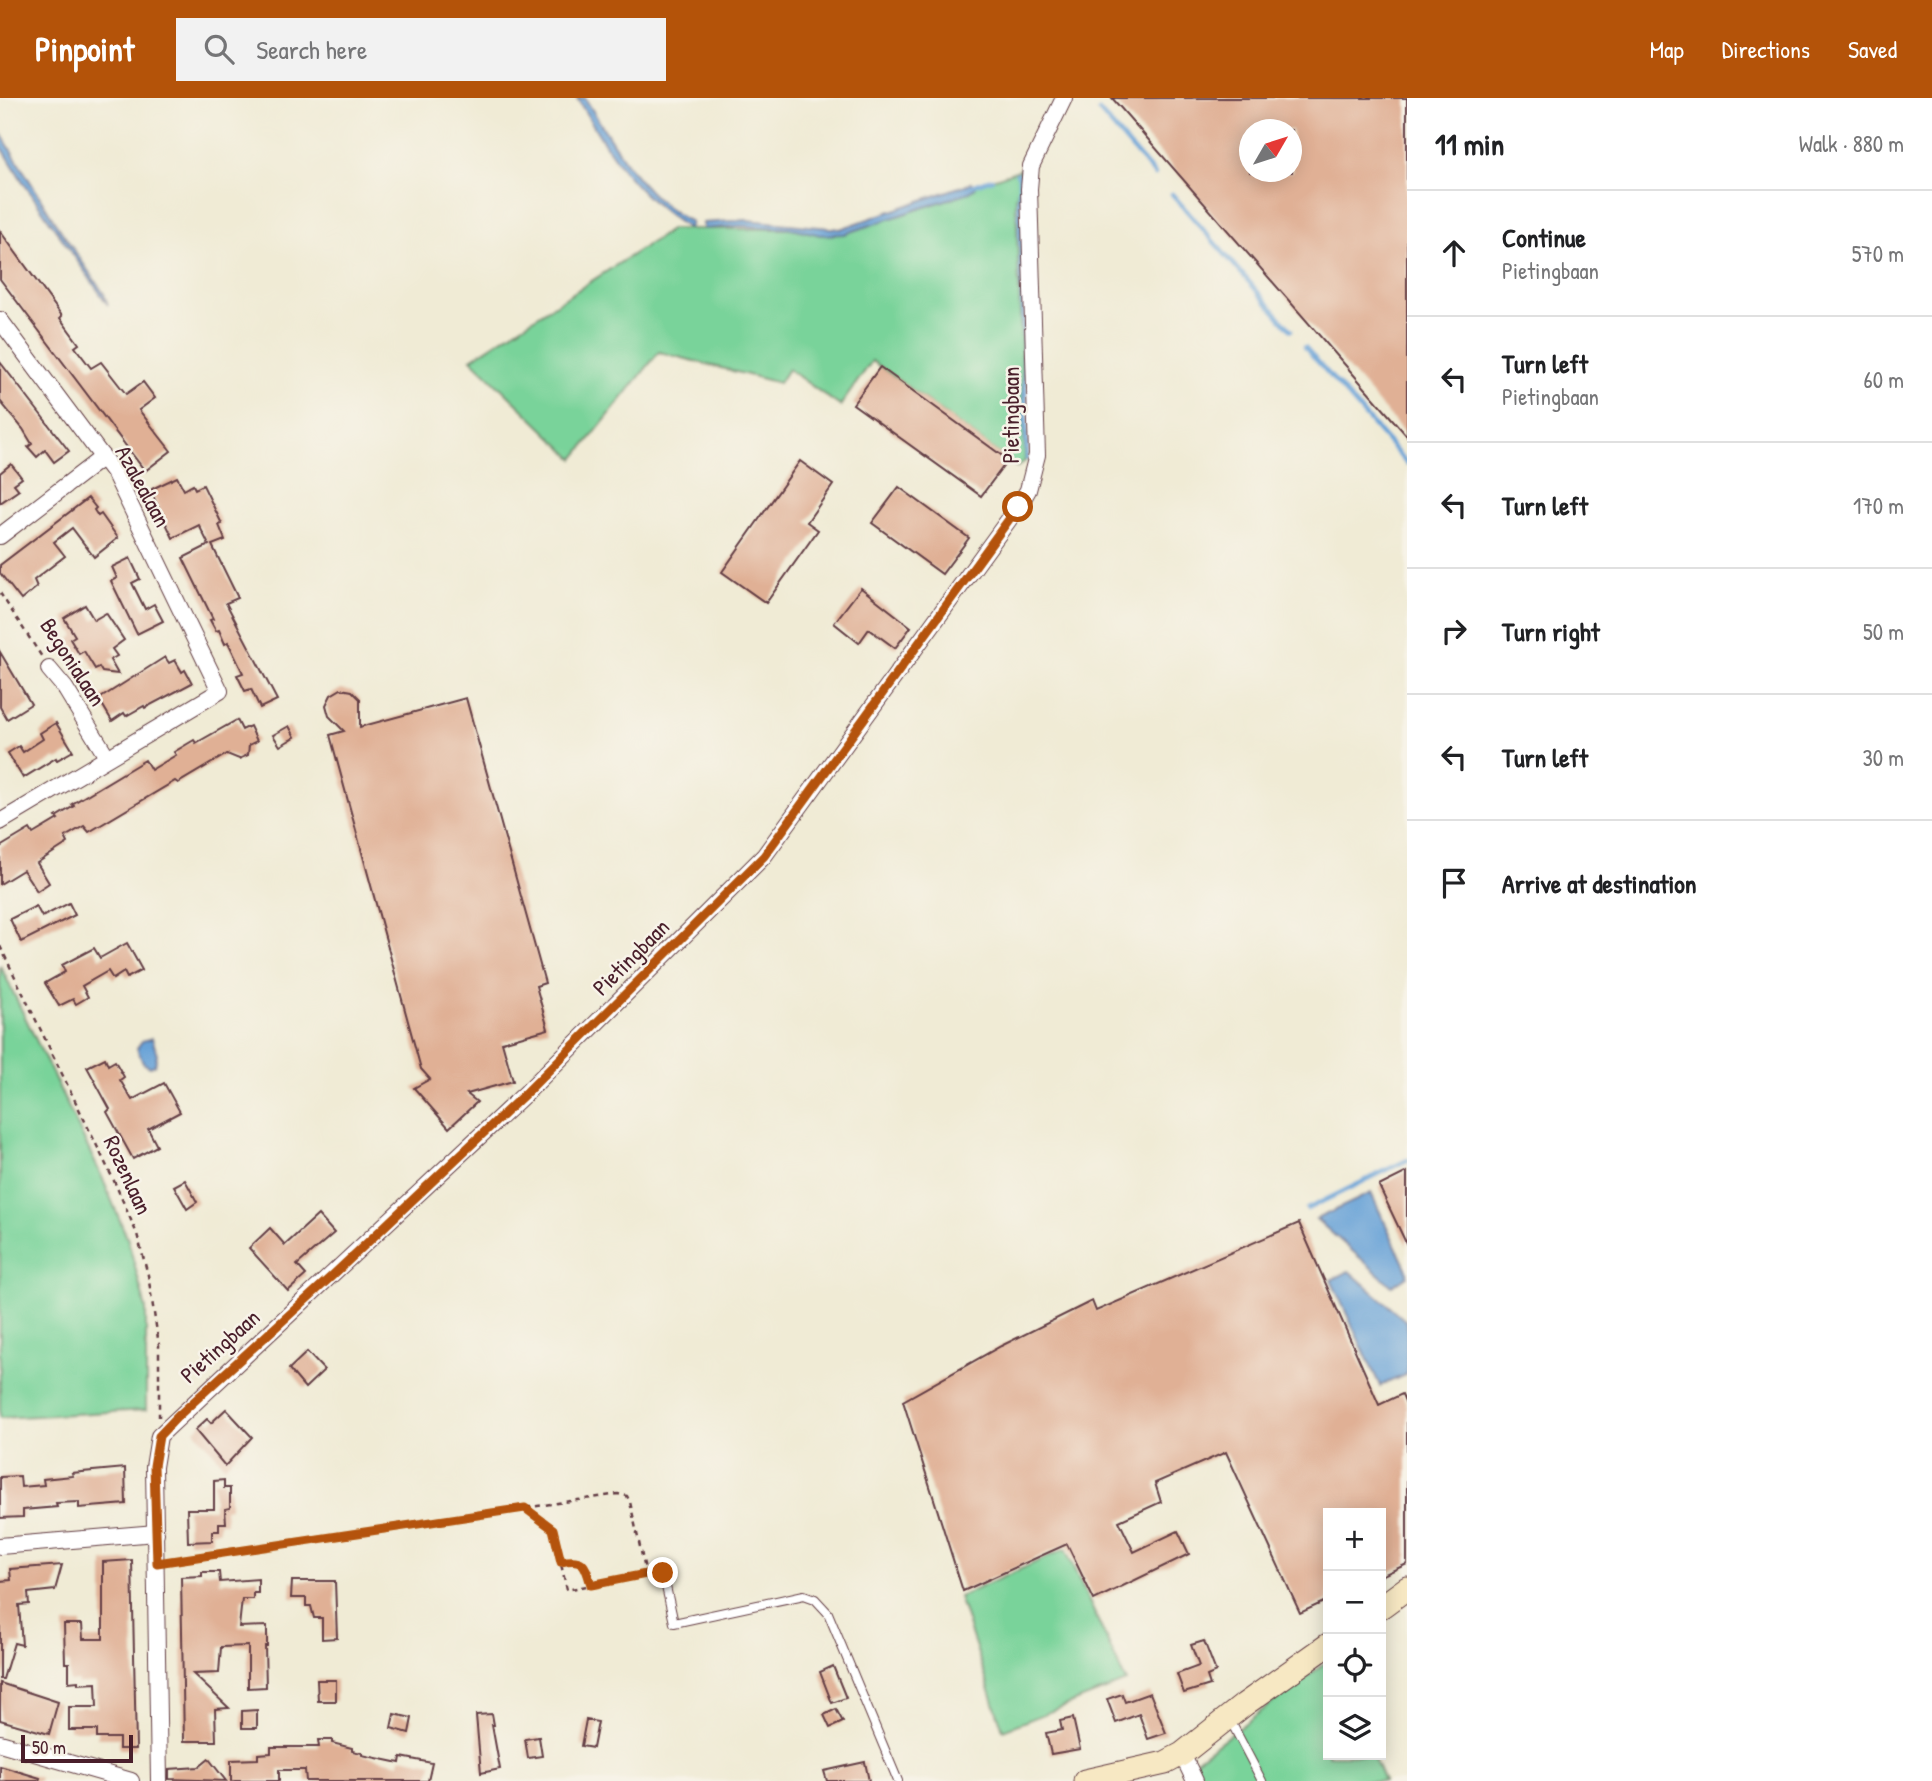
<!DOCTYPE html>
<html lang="en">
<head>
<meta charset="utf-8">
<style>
  body { margin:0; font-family:"Patrick Hand",sans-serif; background:#f2f2f2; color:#202124 }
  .controls { position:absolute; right:21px; bottom:21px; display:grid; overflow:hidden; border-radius:0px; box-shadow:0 4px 18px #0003 }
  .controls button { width:63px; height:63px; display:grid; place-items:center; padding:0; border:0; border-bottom:2px solid #e0e0e0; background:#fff; color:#202124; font:35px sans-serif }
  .compass { position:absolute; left:1239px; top:21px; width:63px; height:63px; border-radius:50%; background:#fff; box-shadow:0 4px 18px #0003; rotate:51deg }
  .scale { position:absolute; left:21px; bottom:18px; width:112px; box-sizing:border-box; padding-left:7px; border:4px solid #4a1f2b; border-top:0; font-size:19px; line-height:24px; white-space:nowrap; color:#4a1f2b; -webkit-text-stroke:5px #f7f3e8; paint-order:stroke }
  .stop { position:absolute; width:21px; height:21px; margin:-16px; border:5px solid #b45309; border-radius:50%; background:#fff }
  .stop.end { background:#b45309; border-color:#fff; box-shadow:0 2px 7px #0008 }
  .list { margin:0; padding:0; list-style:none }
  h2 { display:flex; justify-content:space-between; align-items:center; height:91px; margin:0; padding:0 28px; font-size:30px }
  h2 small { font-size:23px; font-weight:400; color:#757577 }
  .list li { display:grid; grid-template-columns:46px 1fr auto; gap:21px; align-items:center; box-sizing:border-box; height:126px; padding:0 28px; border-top:2px solid #e0e0e0 }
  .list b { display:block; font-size:26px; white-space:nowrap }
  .list p { margin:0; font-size:23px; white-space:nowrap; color:#757577 }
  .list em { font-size:23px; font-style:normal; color:#757577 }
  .icon { flex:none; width:38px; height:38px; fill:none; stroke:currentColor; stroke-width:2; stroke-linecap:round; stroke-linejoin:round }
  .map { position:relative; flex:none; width:1407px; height:1683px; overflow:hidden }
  header { display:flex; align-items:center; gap:42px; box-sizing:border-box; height:98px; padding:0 35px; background:#b45309; color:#fff }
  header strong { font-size:33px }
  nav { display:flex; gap:38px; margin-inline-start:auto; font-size:24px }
  .search { width:490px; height:63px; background:#f2f2f2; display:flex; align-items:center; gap:18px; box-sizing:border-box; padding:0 24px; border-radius:0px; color:#757577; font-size:26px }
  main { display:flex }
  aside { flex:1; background:#fff }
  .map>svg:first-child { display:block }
</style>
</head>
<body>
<header>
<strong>Pinpoint</strong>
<div class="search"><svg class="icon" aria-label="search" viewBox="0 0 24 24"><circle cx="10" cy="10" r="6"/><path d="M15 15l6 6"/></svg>Search here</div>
<nav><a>Map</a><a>Directions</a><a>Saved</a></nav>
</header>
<main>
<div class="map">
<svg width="1407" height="1683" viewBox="0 0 1407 1683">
  <rect width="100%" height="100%" fill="#f7f3e8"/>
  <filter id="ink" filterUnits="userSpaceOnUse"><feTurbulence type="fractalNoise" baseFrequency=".0143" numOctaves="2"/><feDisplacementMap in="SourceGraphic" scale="14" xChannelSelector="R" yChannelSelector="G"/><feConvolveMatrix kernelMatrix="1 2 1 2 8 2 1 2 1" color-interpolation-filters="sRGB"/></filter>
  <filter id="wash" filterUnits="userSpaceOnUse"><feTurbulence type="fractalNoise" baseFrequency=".00686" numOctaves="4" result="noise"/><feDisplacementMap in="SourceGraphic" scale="28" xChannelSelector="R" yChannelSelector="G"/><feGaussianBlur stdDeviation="1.57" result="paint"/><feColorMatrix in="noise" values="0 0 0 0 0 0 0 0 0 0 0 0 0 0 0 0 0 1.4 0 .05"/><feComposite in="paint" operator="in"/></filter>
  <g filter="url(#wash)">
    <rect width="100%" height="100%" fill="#f0ebd5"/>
    <g fill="#79d39a" stroke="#627962" stroke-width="2">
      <path d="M1022,71l-6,30 9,262 -8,6 -145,-106 -32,45 -52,-37 -9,14 -120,-31 -85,107 -103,-100 201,-130h170z"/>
      <path d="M0,867l102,212 26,63 18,69v101l-146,8z"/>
      <path d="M1065,1451l61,133 -123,48 -44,-133z"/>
      <path d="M1328,1563v94h44l12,26h-182l-8,-17 2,-4z"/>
    </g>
    <g fill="#68a2d7" stroke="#596081" stroke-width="2">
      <path d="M577,0h8c27,44 57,101 106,124l-2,7c-57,-37 -78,-73 -112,-131z"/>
      <path d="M0,34l55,90 49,72 4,11 -85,-123 -23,-38z"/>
      <path d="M971,85l5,4 -6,5 -126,42 -24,1 -24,-6 -55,-3 -38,3v-6l44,-3 93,9z"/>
      <path d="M152,940l5,16 -2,11 -5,2 -7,-4 -6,-15 5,-7z"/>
      <path d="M1371,1095l36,77v6l-15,10 -76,-67z"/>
      <path d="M1349,1173l58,51v52l-27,12 -49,-106z"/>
    </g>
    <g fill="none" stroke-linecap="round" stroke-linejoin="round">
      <g stroke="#68a2d7" stroke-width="4.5">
        <path d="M1099,13l56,64"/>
        <path d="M1017,76l2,2 8,283"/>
        <path d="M971,88l21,-7"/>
        <path d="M1172,96l119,136"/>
        <path d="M1305,249l102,117"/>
        <path d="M1307,1111l100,-49"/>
      </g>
    </g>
    <g id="blocks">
      <g fill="#e0b095" fill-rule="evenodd">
        <path d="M1112,0h295v338l-20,-23zM1250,32h42v42h-42z"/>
        <path d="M0,133l62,85 -2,2 19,26 -4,3 16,21 10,-6 25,32 17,-12 12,16 -16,12 32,41 -26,20 -145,-192z"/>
        <path d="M0,264l69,89 -15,11 -9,-12 -8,7 -9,-10 4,-3 -9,-15 -23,-28z"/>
        <path d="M880,269l128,93 -27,36 -128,-92z"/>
        <path d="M800,363l33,24 -26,37 11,8 -52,73 -44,-31z"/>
        <path d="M11,366l11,14 -8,6 5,6 -19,13v-30z"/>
        <path d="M177,379l7,13 9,-5 2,4 8,-4 19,39 -3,1 6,15 -13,5 26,53 -12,5 51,97 -17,8 -9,-19 -6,2 -8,-16 6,-2 -15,-31 -3,2 -6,-14 -3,1 -6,-11 3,-1 -30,-61 26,-13 -10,-20 -26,13 -21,-44v-5z"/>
        <path d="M899,389l70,51 -27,36 -70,-51z"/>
        <path d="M88,400l8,10 -2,2 4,6 3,-2 17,24 -24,19 -22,-29 -18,14 11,14 -31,24 3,7 -16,13 -21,-27v-8z"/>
        <path d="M130,460l10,21 -8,4 13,26 9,-5 9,17 -26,13 -26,-53 6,-3 -5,-11z"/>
        <path d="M861,490l50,39 -16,21 -26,-19 -10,14 -25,-20z"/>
        <path d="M85,507l9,15 12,-7 18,27 -12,9 5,7 -7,4 8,14 -16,-2 -3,-5 -4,2 -11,-18 -5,3 -9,-15 5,-3 -11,-18z"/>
        <path d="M0,554l31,52 -24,15 -7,-12z"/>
        <path d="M165,559l4,6 6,-3 7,12 3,-2 7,13 -47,25 -1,-2 -18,10 -2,-3 -12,8 -13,-22z"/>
        <path d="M341,591l11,2 8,8v28l106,-29 79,285 -9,3 12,43 -46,13 11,39 -46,13 10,8 -28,26 -35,-40 16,-9 -9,-10 -91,-334 14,-4 -15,-15 -3,-11 5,-10z"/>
        <path d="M237,622l5,10 8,-4 7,15 -8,4 -1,10 -9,4 -12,-5 -49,29 -3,-2 -86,51 -5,-6 -19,11 3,6 -31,20 12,20 -12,8 -14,-21 -23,14v-37l30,-18 3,5 25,-15 -2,-2 18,-11 -2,-2 73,-44 6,10 25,-15 -2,-3 20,-12 2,3z"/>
        <path d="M56,625l17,28 -16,9 -1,-2 -33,20 -15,-25 11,-7 4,6 20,-13 -3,-6z"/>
        <path d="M289,628l6,11 -15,9 -7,-11z"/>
        <path d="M69,805l6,12 -54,27 -11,-23 26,-13 6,11z"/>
        <path d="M127,845l15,27 -15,8 -3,-6 -11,7 -5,-8 -26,15 6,11 -12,7 -3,-5 -14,7 -14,-23 20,-11 -3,-7 32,-17 6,10z"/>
        <path d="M105,960l3,7 7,-4 9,16 -4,3 12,20 32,-17 16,29 -32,17 9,17 -24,13 -26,-47 3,-3 -23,-42z"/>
        <path d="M1407,1074v73l-28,-59z"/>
        <path d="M185,1082l12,22 -10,7 -13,-23z"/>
        <path d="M318,1117l16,18 -37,32 9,10 -18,16 -39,-43 21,-20 15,17z"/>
        <path d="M1299,1125l80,182 23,-11 5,12v158l-26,12v-63h-53v87l-28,13 -74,-161 -71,31 6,19 -42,19 15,31 44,-21 11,23 -95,46 -27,-56 -104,47 -60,-190 98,-55 91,-45 4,10z"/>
        <path d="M307,1254l17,18 -19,18 -16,-19z"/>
        <path d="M226,1311l26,28 -27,29 -30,-36 12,-11 4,4z"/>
        <path d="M125,1370l1,36 -47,4v-6l-23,1 1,4 -34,3v7l-23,1v-41l20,-1 1,11 23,-2 -1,-6 30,-3 -1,-3z"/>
        <path d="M224,1382v8h6v20l-5,1 1,14h-7v8h-7v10l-24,1 -1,-33h27v-28z"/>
        <path d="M132,1462l4,189h-17v-11h-22v-8h-28v-23h28l-1,-24 -18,1v-3l-9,1v-19h-4l-1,-39h18l1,15h20v-77z"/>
        <path d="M62,1467l-7,25 -27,3 1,11 -10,1 3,40 -8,-2 -11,36h-3v-98l11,-1 -1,-11z"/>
        <path d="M202,1474h17l1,10 38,-3v14h-5v6h-11l-3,28 28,-1v20h-2l1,41 -18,1v-42l-27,1 -2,26 -26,1 36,34 -14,1 1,32h-32l-3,-164 21,-1z"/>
        <path d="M292,1483h43l2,57 -15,1v-21h-8l-3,-12h-5v-8h-15z"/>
        <path d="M1204,1543l12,31 -9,4 3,9 -26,8 -7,-19 22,-8 -8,-21z"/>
        <path d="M833,1568l13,32 -14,5 -12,-31z"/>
        <path d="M317,1582h19v21h-18z"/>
        <path d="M0,1585l58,19 -9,32 -49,-14z"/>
        <path d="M1150,1595l16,40 -18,6 -9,-25 -23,9 -9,-24 15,-5 3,8z"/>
        <path d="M836,1611l7,13 -13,6 -6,-13z"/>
        <path d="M257,1612v18h-15v-17z"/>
        <path d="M394,1616l18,4 -3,15 -18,-5z"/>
        <path d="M492,1616l2,11h-2l8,44 -19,4 -5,-58z"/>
        <path d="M1073,1620l7,31 -29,5 -5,-21 16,-3 -2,-9z"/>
        <path d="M586,1622l12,2 -5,26 -12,-2z"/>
        <path d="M539,1639l3,19 -14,2 -3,-19z"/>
        <path d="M318,1642h14v3l20,5v3l10,2v2l38,8 1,-6 31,6 -4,18h-122l-1,-11h-26v11h-48v-21l27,-1v-5l13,-1v-6h48z"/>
        <path d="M209,1661l17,22 -57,-2v-10l30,-2z"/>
        <path d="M865,1664l4,19h-42l-3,-10z"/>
        <path d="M0,1668l40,12 -1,3h-39z"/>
      </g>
    </g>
  </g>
  <g filter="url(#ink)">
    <use href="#blocks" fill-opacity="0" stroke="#633e44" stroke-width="2"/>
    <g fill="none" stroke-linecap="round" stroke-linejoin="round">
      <g stroke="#633e44" stroke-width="10">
        <g id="lane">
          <path d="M663,1475l11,50 130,-28 11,4 13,14 70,168"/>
          <path d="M1229,1620l33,63"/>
        </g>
      </g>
      <g stroke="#633e44" stroke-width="18">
        <g id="street">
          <path d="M0,222l115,154 105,217 -220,131"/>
          <path d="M0,438l103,-79"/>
          <path d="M49,571l16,19 42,69"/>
          <path d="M0,1448l156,-13"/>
          <path d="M0,1645l131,38"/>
          <path d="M1182,1656l13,27"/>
          <path d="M159,1683l-5,-314 5,-31 368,-344 237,-236 254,-349 10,-17 9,-35 -8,-266 2,-23 33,-68"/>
        </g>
      </g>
      <g stroke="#633e44" stroke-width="25">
        <g id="secondary">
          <path d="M1381,1509l26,-19"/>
          <path d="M1085,1683l80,-18 17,-9 63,-50 83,-59"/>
        </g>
      </g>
      <g stroke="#633e44" stroke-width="2.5" stroke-dasharray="5 5" stroke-linecap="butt">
        <path d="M0,495l42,64"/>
        <path d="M0,848l115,237 22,51 11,41 11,70v72"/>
        <path d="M527,1411l26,20 14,61 79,-16"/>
        <path d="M170,1463l448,-67 9,2 3,6 16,72 8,-1"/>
        <path d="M561,1464c23,-5 24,2 30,22"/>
      </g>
      <use href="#lane" stroke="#fff" stroke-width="8"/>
      <use href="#street" stroke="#fff" stroke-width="16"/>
      <use href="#secondary" stroke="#f7e8c3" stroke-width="23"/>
    </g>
  </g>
  <g fill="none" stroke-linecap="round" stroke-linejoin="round" filter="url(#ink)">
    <path stroke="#b45309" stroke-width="9" d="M663,1475l-17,1 -55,11c-6,-20 -6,-28 -30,-23l-8,-33 -28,-21 -368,55 -3,-97 5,-30 19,-20 155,-141 194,-183 237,-236 254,-349"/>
  </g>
  <g text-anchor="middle" stroke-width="5" stroke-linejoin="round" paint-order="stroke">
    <g font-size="23" fill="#4a1f2b" stroke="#f7f3e8">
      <text transform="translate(1011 317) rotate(-90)" y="8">Pietingbaan</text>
      <text transform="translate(143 388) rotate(61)" y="8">Azalealaan</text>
      <text transform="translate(73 564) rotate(57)" y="8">Begonialaan</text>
      <text transform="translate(631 859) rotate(-45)" y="8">Pietingbaan</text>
      <text transform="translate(128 1077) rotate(65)" y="8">Rozenlaan</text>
      <text transform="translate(220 1248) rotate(-42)" y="8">Pietingbaan</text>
    </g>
  </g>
</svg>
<div class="controls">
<button>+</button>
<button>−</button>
<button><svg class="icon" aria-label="locate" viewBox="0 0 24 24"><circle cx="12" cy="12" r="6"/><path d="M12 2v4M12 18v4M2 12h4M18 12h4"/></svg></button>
<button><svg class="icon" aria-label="layers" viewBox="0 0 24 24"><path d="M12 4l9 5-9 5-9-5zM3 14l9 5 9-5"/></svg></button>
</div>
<svg class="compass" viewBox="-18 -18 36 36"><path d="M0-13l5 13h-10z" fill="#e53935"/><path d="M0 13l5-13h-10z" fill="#757577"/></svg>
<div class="scale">50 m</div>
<div class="stop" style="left:1018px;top:409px"></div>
<div class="stop end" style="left:663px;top:1475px"></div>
</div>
<aside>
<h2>11 min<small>Walk · 880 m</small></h2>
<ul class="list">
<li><svg class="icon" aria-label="ahead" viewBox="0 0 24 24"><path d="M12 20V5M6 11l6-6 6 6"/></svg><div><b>Continue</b><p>Pietingbaan</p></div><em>570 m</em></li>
<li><svg class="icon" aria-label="left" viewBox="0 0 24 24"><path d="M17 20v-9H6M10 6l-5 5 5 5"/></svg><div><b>Turn left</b><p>Pietingbaan</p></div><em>60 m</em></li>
<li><svg class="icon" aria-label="left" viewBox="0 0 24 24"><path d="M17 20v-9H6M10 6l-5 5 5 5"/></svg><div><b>Turn left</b></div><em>170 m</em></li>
<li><svg class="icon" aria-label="right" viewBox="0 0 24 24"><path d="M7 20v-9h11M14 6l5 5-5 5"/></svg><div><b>Turn right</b></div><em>50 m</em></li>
<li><svg class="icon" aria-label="left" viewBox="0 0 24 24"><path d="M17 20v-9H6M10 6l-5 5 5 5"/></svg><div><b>Turn left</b></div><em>30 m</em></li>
<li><svg class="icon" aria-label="arrive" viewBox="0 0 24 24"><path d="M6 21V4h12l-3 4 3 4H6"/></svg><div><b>Arrive at destination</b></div></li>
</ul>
</aside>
</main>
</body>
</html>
